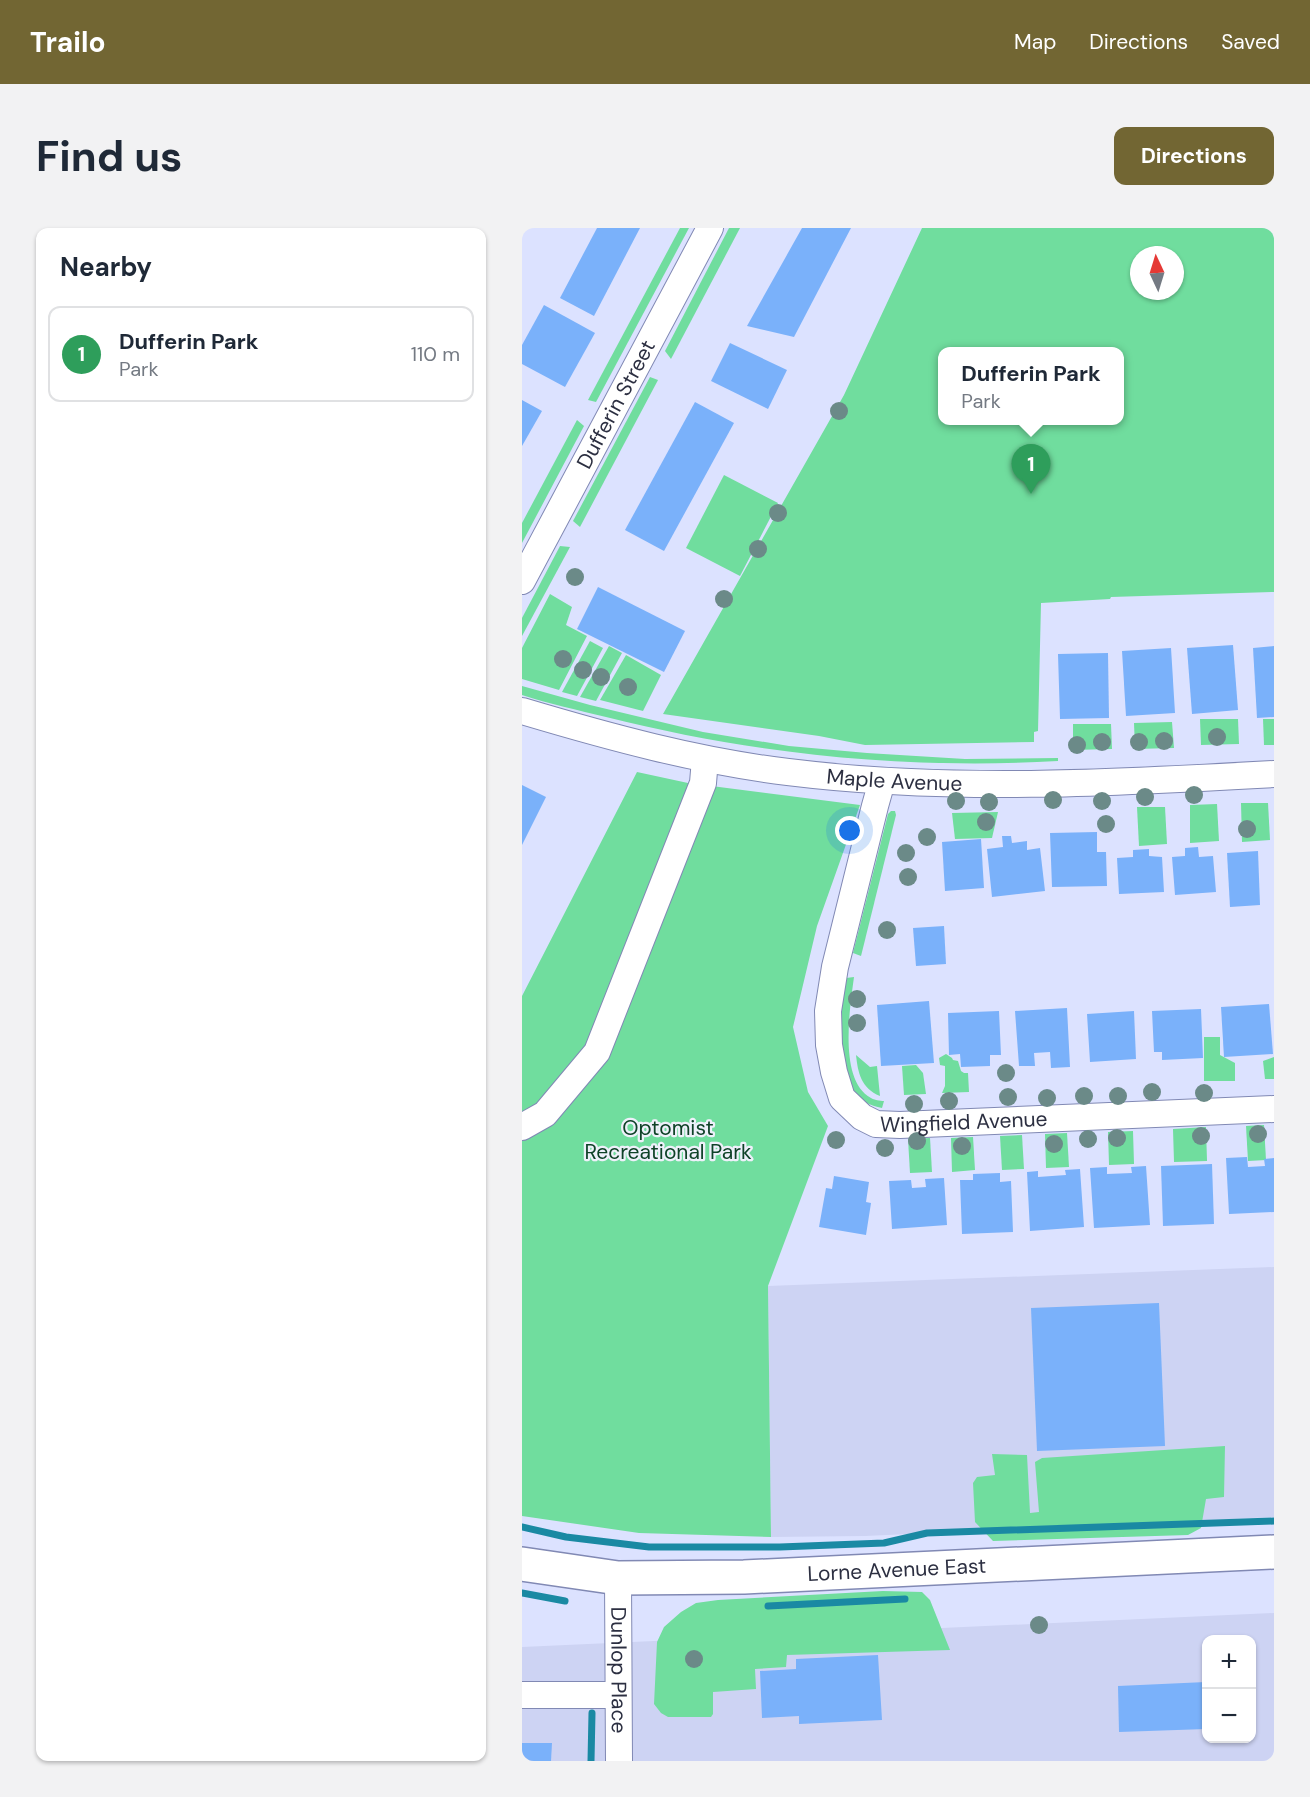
<!DOCTYPE html>
<html lang="en">
<head>
<meta charset="utf-8">
<style>
  body { margin:0; font-family:"DM Sans",sans-serif; background:#f2f2f3; color:#1f2937 }
  .controls { position:absolute; right:18px; bottom:18px; display:grid; overflow:hidden; border-radius:12px; box-shadow:0 2px 4px #0004 }
  .controls button { width:54px; height:54px; display:grid; place-items:center; padding:0; border:0; border-bottom:2px solid #e0e1e3; background:#fff; color:#1f2937; font:30px sans-serif }
  .compass { position:absolute; left:608px; top:18px; width:54px; height:54px; border-radius:50%; background:#fff; box-shadow:0 2px 4px #0004; rotate:356deg }
  .you { position:absolute; left:328px; top:603px; width:21px; height:21px; margin:-15px; border:4px solid #fff; border-radius:50%; background:#1a73e8; box-shadow:0 0 0 9px #1a73e833 }
  .badge { display:grid; place-items:center; width:39px; height:39px; border-radius:50%; background:#726633; color:#fff; font-size:20px; font-weight:700 }
  .pin { position:absolute; translate:-50% -50px; filter:drop-shadow(0 2px 3px #0008) }
  .pin::after { content:''; position:absolute; top:32px; width:21px; height:18px; background:inherit; clip-path:polygon(0 0,100% 0,50% 100%) }
  .popup { position:absolute; left:416px; top:119px; width:186px; height:78px; box-sizing:border-box; display:grid; place-content:center; border-radius:12px; background:#fff; filter:drop-shadow(0 2px 4px #0005); font-size:20px; white-space:nowrap; color:#747a83 }
  .popup b { font-size:22px; color:#1f2937 }
  .popup::after { content:''; position:absolute; left:50%; top:100%; margin-left:-12px; border:12px solid transparent; border-top-color:#fff }
  .list { margin:0; padding:0; list-style:none }
  h2 { display:flex; justify-content:space-between; align-items:center; height:78px; margin:0; padding:0 24px; font-size:26px }
  h2 small { font-size:20px; font-weight:400; color:#747a83 }
  .list li { display:grid; grid-template-columns:39px 1fr auto; gap:18px; align-items:center; box-sizing:border-box; height:96px; margin:0 12px 12px; padding:0 12px; border:2px solid #e0e1e3; border-radius:12px }
  .list b { display:block; font-size:22px; white-space:nowrap }
  .list p { margin:0; font-size:20px; white-space:nowrap; color:#747a83 }
  .list em { font-size:20px; font-style:normal; color:#747a83 }
  .map { position:relative; flex:none; width:752px; height:1533px; overflow:hidden; border-radius:12px }
  header { display:flex; align-items:center; gap:36px; box-sizing:border-box; height:84px; padding:0 30px; background:#726633; color:#fff }
  header strong { font-size:28px }
  nav { display:flex; gap:33px; margin-inline-start:auto; font-size:21px }
  .intro { display:flex; align-items:center; justify-content:space-between; box-sizing:border-box; height:144px; padding:0 36px }
  h1 { margin:0; font-size:42px }
  .button { padding:15px 27px; border-radius:12px; background:#726633; color:#fff; font-size:21px; font-weight:700 }
  main { display:flex; gap:36px; padding:0 36px }
  aside { flex:1; background:#fff; border-radius:12px; box-shadow:0 2px 4px #0004 }
  .map>svg:first-child { display:block }
</style>
</head>
<body>
<header>
<strong>Trailo</strong>
<nav><a>Map</a><a>Directions</a><a>Saved</a></nav>
</header>
<div class="intro"><h1>Find us</h1><a class="button">Directions</a></div>
<main>
<aside>
<h2>Nearby<small></small></h2>
<ul class="list">
<li><span class="badge" style="background:#2e9e5b">1</span><div><b>Dufferin Park</b><p>Park</p></div><em>110 m</em></li>
</ul>
</aside>
<div class="map">
<svg width="752" height="1533" viewBox="0 0 752 1533">
  <rect width="100%" height="100%" fill="#dce2ff"/>
  <g fill="#cdd3f3" fill-rule="evenodd">
    <path d="M752,1039v250l-409,19 -94,1 -3,-251z"/>
    <path d="M752,1385v148h-752v-114zM684,1412h46v98h-46z"/>
  </g>
  <g fill="#70dd9e" fill-rule="evenodd">
    <path d="M158,0h9l-93,174 -8,-2z"/>
    <path d="M207,0h11l-69,131 -6,-8z"/>
    <path d="M400,0h352v364l-163,5 -1,2 -69,4 -3,128 -4,1v10l-169,3 -46,-9 -156,-22 181,-319zM617,27h36v36h-36zM420,124h178v68h-178z"/>
    <path d="M128,149l8,3 -78,147 -7,-6z"/>
    <path d="M55,192l7,6 -62,117v-20z"/>
    <path d="M202,247l54,28 -38,73 -54,-28z"/>
    <path d="M38,318l10,1 -48,89v-18z"/>
    <path d="M28,366l22,13 -6,18 21,11 -28,54 -37,-11v-31z"/>
    <path d="M68,413l13,7 -26,48 -15,-4z"/>
    <path d="M87,418l13,7 -26,48 -16,-4z"/>
    <path d="M104,427l35,20 -18,36 -43,-11z"/>
    <path d="M0,458l68,19 113,27 86,14 78,7 98,6 93,-1v3c-152,9 -305,-7 -452,-44 -28,-7 -57,-13 -84,-22z"/>
    <path d="M678,491h38l1,25 -38,1z"/>
    <path d="M741,491h11v26h-10z"/>
    <path d="M650,494l2,26 -39,1 -1,-26z"/>
    <path d="M551,496h38l1,25 -39,1z"/>
    <path d="M115,544l51,11 172,22 -43,121 -24,101 15,65 20,34 -60,160 3,251 -132,-4 -117,-17v-520z"/>
    <path d="M719,575h27l2,37 -28,2z"/>
    <path d="M695,576l2,37 -29,2v-38z"/>
    <path d="M615,579h28l2,37 -28,2z"/>
    <path d="M369,583h4l1,4 -35,141 -8,-3 35,-139z"/>
    <path d="M476,584l-6,26 -37,1 -3,-26z"/>
    <path d="M332,749c-4,31 -16,103 17,121 3,2 9,3 13,3l-2,7c-11,-2 -25,-8 -31,-19 -7,-12 -12,-65 -10,-79 1,-11 3,-22 5,-32z"/>
    <path d="M682,809h16v18l15,8v18h-31z"/>
    <path d="M424,826l6,4 1,2 5,1 3,10 3,2h4l1,19 -27,1 3,-7v-20l-5,-1 -1,-7z"/>
    <path d="M334,827l14,12 7,-1 3,30c-19,-8 -22,-23 -24,-41z"/>
    <path d="M752,829v22h-9l-2,-18z"/>
    <path d="M394,837l7,8 3,21 -22,1 -2,-29z"/>
    <path d="M742,897l2,35 -18,1 -2,-35z"/>
    <path d="M684,899l1,34 -33,1 -1,-33z"/>
    <path d="M611,903l1,33 -25,1 -1,-33z"/>
    <path d="M545,905l2,34 -23,1 -1,-34z"/>
    <path d="M500,907l2,34 -22,1 -2,-34z"/>
    <path d="M451,909l2,33 -23,2 -1,-34z"/>
    <path d="M408,910l2,34 -22,1 -2,-34z"/>
    <path d="M703,1218l-1,51 -18,2 -5,29 -13,7 -195,6 -18,-19 -2,-39 4,-6 18,-2 -3,-21 35,1 3,58 9,-1 -4,-50 7,-4z"/>
    <path d="M361,1363l39,1 8,8 20,50 -163,5 -1,12 -31,2 1,20 -43,3v22l-2,3h-43l-7,-4 -7,-9 3,-62 7,-15 17,-15 15,-9 22,-3z"/>
  </g>
  <g fill="none" stroke-linecap="round" stroke-linejoin="round">
    <g stroke="#1a89a3" stroke-width="7">
      <path d="M0,1299l44,10 83,10h131l104,-4 43,-10 347,-12"/>
      <path d="M0,1365l43,8"/>
      <path d="M246,1378l137,-7"/>
      <path d="M69,1533l1,-48"/>
    </g>
  </g>
  <g fill="#7ab1fa">
    <path d="M75,0h43l-46,88 -34,-18z"/>
    <path d="M280,0h49l-57,109 -47,-11z"/>
    <path d="M22,77l51,28 -30,54 -43,-23v-19z"/>
    <path d="M208,115l57,27 -19,39 -57,-28z"/>
    <path d="M0,172l20,11 -20,35z"/>
    <path d="M173,174l39,21 -70,128 -39,-21z"/>
    <path d="M76,359l87,44 -21,41 -87,-43z"/>
    <path d="M711,417l5,65 -46,4 -5,-66z"/>
    <path d="M752,418v71l-17,1 -4,-70z"/>
    <path d="M649,420l4,65 -49,3 -4,-65z"/>
    <path d="M586,425l1,65 -49,1 -2,-65z"/>
    <path d="M0,557l24,12 -24,48z"/>
    <path d="M575,604v20h9l1,34 -55,1 -2,-54z"/>
    <path d="M480,608h9l1,7 15,-2v9l13,-2 5,43 -53,6 -5,-48 16,-2z"/>
    <path d="M459,611l3,49 -39,3 -3,-49z"/>
    <path d="M676,619l1,10 14,-1 3,36 -41,3 -3,-38 13,-1v-8z"/>
    <path d="M627,621v7l13,1 2,35 -45,2 -2,-36 16,-1v-7z"/>
    <path d="M736,623l2,54 -30,2 -3,-54z"/>
    <path d="M422,698l2,38 -30,2 -3,-38z"/>
    <path d="M407,773l5,62 -53,3 -4,-61z"/>
    <path d="M747,776l4,50 -49,3 -3,-50z"/>
    <path d="M545,780l3,59 -19,1 -1,-16 -16,1 1,13h-16l-4,-55z"/>
    <path d="M679,781l2,49 -41,2v-8h-8l-2,-41z"/>
    <path d="M477,783l2,44h-11v11l-29,1 -1,-13 -11,1 -1,-42z"/>
    <path d="M612,783l2,48 -46,3 -3,-48z"/>
    <path d="M725,929l1,10 17,-1 -1,-7 10,-1v54l-45,2 -3,-56z"/>
    <path d="M690,936l2,60 -51,2 -2,-60z"/>
    <path d="M624,938l4,59 -56,3 -4,-60 17,-1v7l25,-1 -1,-6z"/>
    <path d="M558,941l4,58 -54,4 -3,-59 11,-1v6l28,-2 -1,-5z"/>
    <path d="M478,945v9l11,-1 2,51 -51,2 -2,-54h13v-6z"/>
    <path d="M312,948l35,6 -3,20 5,1 -5,32 -47,-8 7,-39 6,1z"/>
    <path d="M422,950l3,47 -55,4 -3,-48 22,-1 1,8 14,-1 -1,-8z"/>
    <path d="M637,1075l6,143 -128,5 -6,-143z"/>
    <path d="M356,1427l4,65 -83,4v-8l-37,2 -2,-47 36,-2v-10z"/>
    <path d="M684,1454v47l-87,3 -1,-46z"/>
    <path d="M0,1515h30l-1,18h-29z"/>
  </g>
  <g fill="none" stroke-linecap="round" stroke-linejoin="round">
    <g stroke="#8189b4" stroke-width="28">
      <g id="minor">
        <path id="s1" d="M0,353l188,-353"/>
        <path id="s2" d="M0,483c87,26 175,50 266,61 161,20 325,11 486,2"/>
        <path id="s3" d="M360,553l-7,25 -40,161 -7,44 1,34 5,27 8,26 20,19 14,7 24,1 374,-16"/>
        <path d="M0,899l23,-13 52,-62 106,-269 2,-24"/>
        <path id="s4" d="M96,1350l1,183"/>
        <path d="M0,1467h96"/>
      </g>
    </g>
    <g stroke="#8189b4" stroke-width="36">
      <g id="major">
        <path id="s5" d="M0,1336l96,14 126,-1 530,-25"/>
      </g>
    </g>
    <use href="#minor" stroke="#fff" stroke-width="26"/>
    <use href="#major" stroke="#fff" stroke-width="33"/>
  </g>
  <g fill="#6b8a88">
    <circle cx="317" cy="183" r="9"/>
    <circle cx="256" cy="285" r="9"/>
    <circle cx="236" cy="321" r="9"/>
    <circle cx="53" cy="349" r="9"/>
    <circle cx="202" cy="371" r="9"/>
    <circle cx="41" cy="431" r="9"/>
    <circle cx="61" cy="442" r="9"/>
    <circle cx="79" cy="449" r="9"/>
    <circle cx="106" cy="459" r="9"/>
    <circle cx="695" cy="509" r="9"/>
    <circle cx="642" cy="513" r="9"/>
    <circle cx="580" cy="514" r="9"/>
    <circle cx="617" cy="514" r="9"/>
    <circle cx="555" cy="517" r="9"/>
    <circle cx="672" cy="567" r="9"/>
    <circle cx="623" cy="569" r="9"/>
    <circle cx="531" cy="572" r="9"/>
    <circle cx="434" cy="573" r="9"/>
    <circle cx="580" cy="573" r="9"/>
    <circle cx="467" cy="574" r="9"/>
    <circle cx="464" cy="594" r="9"/>
    <circle cx="584" cy="596" r="9"/>
    <circle cx="725" cy="601" r="9"/>
    <circle cx="405" cy="609" r="9"/>
    <circle cx="384" cy="625" r="9"/>
    <circle cx="386" cy="649" r="9"/>
    <circle cx="365" cy="702" r="9"/>
    <circle cx="335" cy="771" r="9"/>
    <circle cx="335" cy="795" r="9"/>
    <circle cx="484" cy="845" r="9"/>
    <circle cx="630" cy="864" r="9"/>
    <circle cx="682" cy="865" r="9"/>
    <circle cx="562" cy="868" r="9"/>
    <circle cx="596" cy="868" r="9"/>
    <circle cx="486" cy="869" r="9"/>
    <circle cx="525" cy="870" r="9"/>
    <circle cx="427" cy="873" r="9"/>
    <circle cx="392" cy="876" r="9"/>
    <circle cx="736" cy="906" r="9"/>
    <circle cx="679" cy="908" r="9"/>
    <circle cx="595" cy="910" r="9"/>
    <circle cx="566" cy="911" r="9"/>
    <circle cx="314" cy="912" r="9"/>
    <circle cx="395" cy="913" r="9"/>
    <circle cx="532" cy="916" r="9"/>
    <circle cx="440" cy="918" r="9"/>
    <circle cx="363" cy="920" r="9"/>
    <circle cx="517" cy="1397" r="9"/>
    <circle cx="172" cy="1431" r="9"/>
  </g>
  <g text-anchor="middle" stroke-width="4.5" stroke-linejoin="round" paint-order="stroke">
    <g font-size="21" fill="#2c2f41" stroke="#eef0fa">
      <text dy="7" stroke="none"><textPath href="#s1" startOffset="200">Dufferin Street</textPath></text>
      <text dy="7" stroke="none"><textPath href="#s2" startOffset="380">Maple Avenue</textPath></text>
      <text dy="7" stroke="none"><textPath href="#s3" startOffset="456">Wingfield Avenue</textPath></text>
      <text dy="7" stroke="none"><textPath href="#s5" startOffset="376">Lorne Avenue East</textPath></text>
      <text dy="7" stroke="none"><textPath href="#s4" startOffset="92">Dunlop Place</textPath></text>
    </g>
    <g font-size="21" fill="#0e4227" stroke="#eef0fa">
      <text x="146" y="907">Optomist<tspan x="146" dy="24">Recreational Park</tspan></text>
    </g>
  </g>
</svg>
<div class="controls">
<button>+</button>
<button>−</button>
</div>
<svg class="compass" viewBox="-18 -18 36 36"><path d="M0-13l5 13h-10z" fill="#e53935"/><path d="M0 13l5-13h-10z" fill="#747a83"/></svg>
<div class="you"></div>
<div class="pin badge" style="left:509px;top:266px;background:#2e9e5b">1</div>
<div class="popup"><b>Dufferin Park</b>Park</div>
</div>
</main>
</body>
</html>
